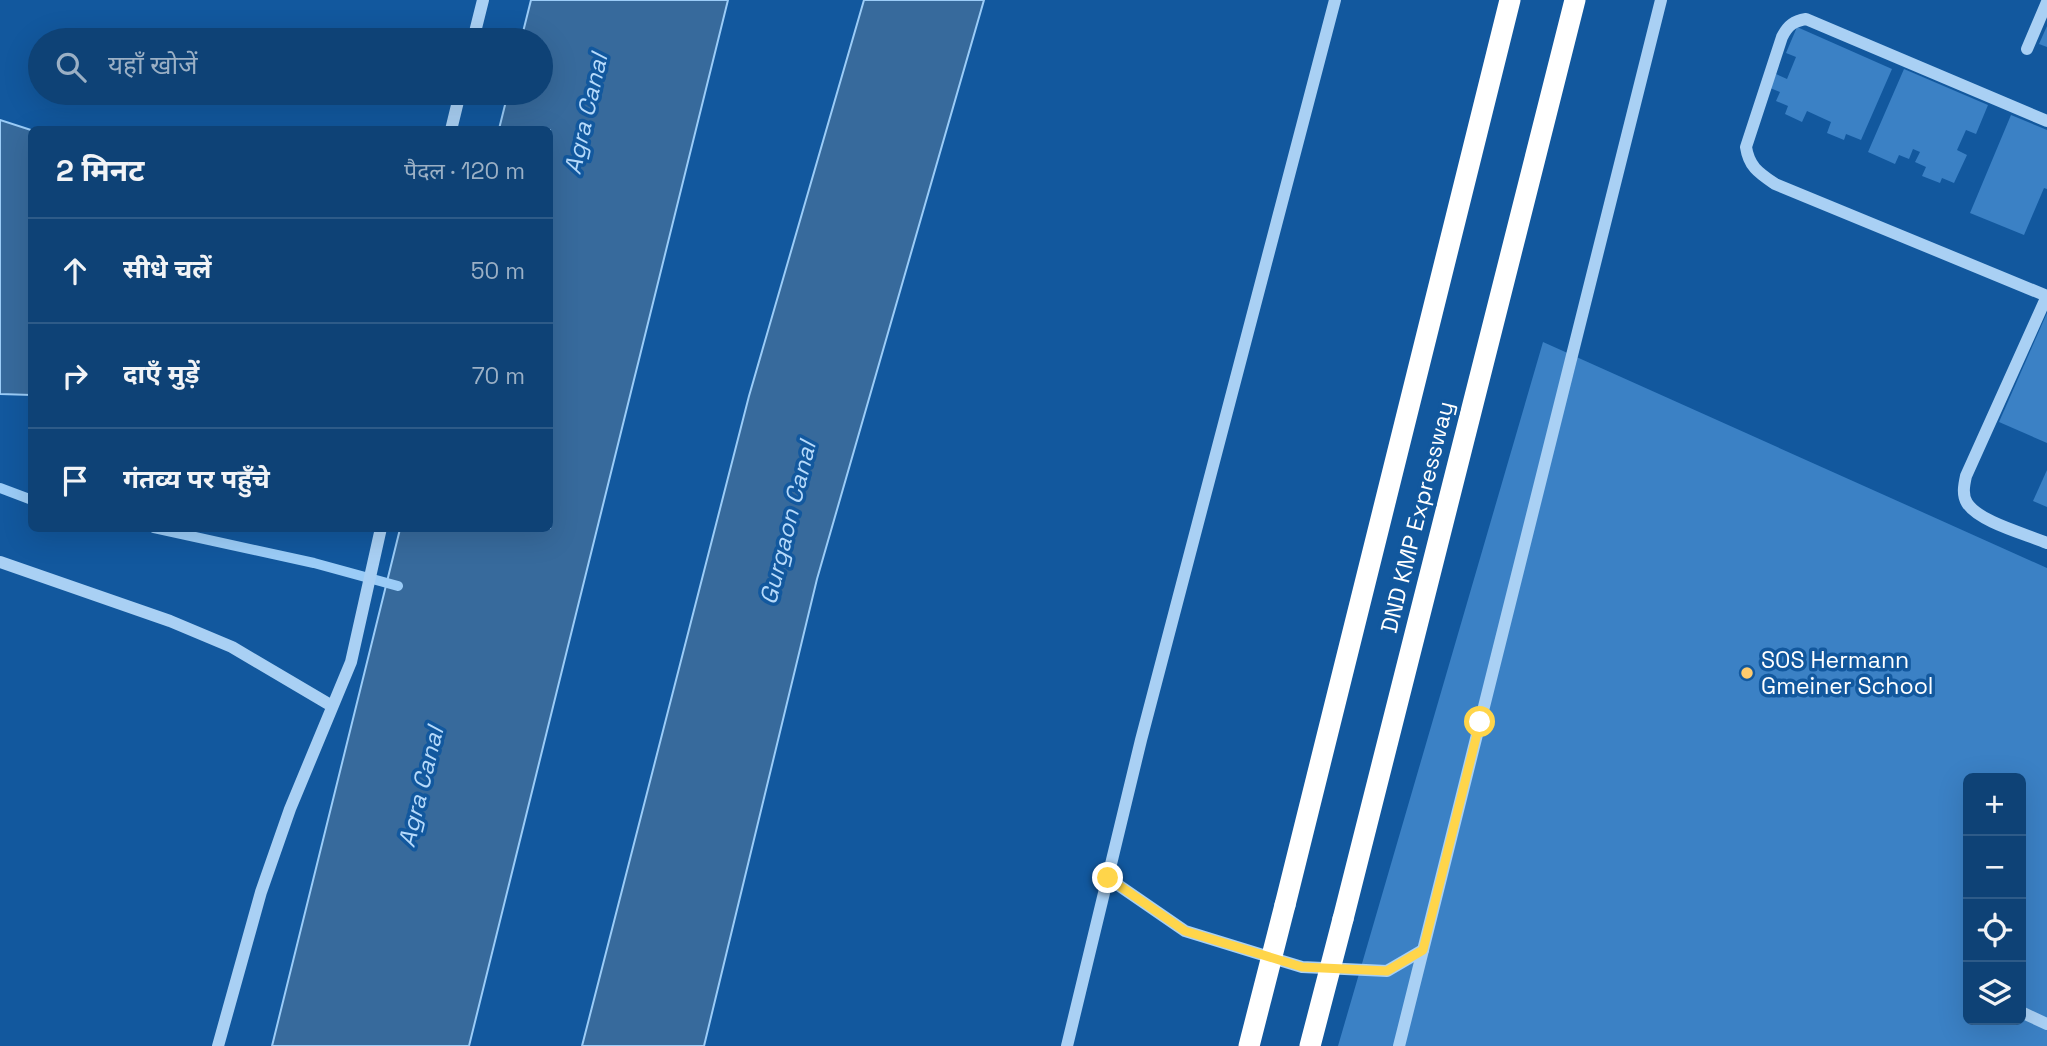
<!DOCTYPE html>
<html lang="hi">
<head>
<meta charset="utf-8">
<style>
  body { margin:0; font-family:"Space Grotesk","Noto Sans Devanagari",sans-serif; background:#1c4d7e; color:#f1f3f6 }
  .controls { position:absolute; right:21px; bottom:21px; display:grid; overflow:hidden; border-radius:10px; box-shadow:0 7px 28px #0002 }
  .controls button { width:63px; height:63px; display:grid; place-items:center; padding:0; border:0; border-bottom:2px solid #2e5b88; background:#0e4276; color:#f1f3f6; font:35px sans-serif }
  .stop { position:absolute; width:21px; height:21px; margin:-16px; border:5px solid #ffd54a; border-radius:50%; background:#fff }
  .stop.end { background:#ffd54a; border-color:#fff; box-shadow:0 2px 7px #0008 }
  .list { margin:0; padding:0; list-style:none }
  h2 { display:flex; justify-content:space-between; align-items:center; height:91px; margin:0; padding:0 28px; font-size:30px }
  h2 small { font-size:23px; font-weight:400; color:#9bb0c5 }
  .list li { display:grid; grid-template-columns:46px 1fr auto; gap:21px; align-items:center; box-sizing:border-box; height:105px; padding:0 28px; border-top:2px solid #2e5b88 }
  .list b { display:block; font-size:26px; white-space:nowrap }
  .list em { font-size:23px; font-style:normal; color:#9bb0c5 }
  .icon { flex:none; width:38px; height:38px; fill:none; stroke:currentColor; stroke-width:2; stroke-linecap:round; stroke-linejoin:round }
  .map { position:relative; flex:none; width:2047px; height:1046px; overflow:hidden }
  .search { position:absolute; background:#0e4276; box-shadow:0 7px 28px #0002; left:28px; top:28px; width:525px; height:77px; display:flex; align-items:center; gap:18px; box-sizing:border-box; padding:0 24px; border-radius:38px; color:#9bb0c5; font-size:26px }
  .panel { position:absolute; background:#0e4276; box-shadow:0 7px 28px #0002; left:28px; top:126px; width:525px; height:406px; border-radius:10px }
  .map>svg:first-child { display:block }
</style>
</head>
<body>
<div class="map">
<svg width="2047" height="1046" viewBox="0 0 2047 1046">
  <rect width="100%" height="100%" fill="#12589e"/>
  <g fill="#376a9c" stroke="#9bccf7" stroke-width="2">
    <path d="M531,0h197l-259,1046h-197l128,-517 150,-1v-398l-51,-1 9,-36h33v-53h-20z"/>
    <path d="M864,0h120l-167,579 -113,467h-122l167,-650z"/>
    <path d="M0,120l31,10v265l-31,-1z"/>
  </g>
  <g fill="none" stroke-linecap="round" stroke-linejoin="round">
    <g stroke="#9bccf7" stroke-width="10">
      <path d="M0,488l32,12"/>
      <path d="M154,528l160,35 84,23"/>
    </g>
  </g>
  <g fill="#3b81c5" fill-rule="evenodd">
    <path d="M2047,26v21l-8,-3z"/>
    <path d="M1797,27l95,42 -31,71 -15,-6 -2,6 -17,-7 4,-11 -24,-11 -5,11 -17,-8 3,-8 -12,-5 4,-9 -10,-4 6,-14 11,5 9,-22 -10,-4z"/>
    <path d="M1904,69l84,36 -12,29 -10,-4 -9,20 10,5 -13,28 -12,-5 -2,5 -18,-7 4,-9 -11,-5 5,-10 -7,-3 -4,10 -10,-4 -4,9 -27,-12z"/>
    <path d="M2011,115l36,15v59l-3,-1 -20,47 -54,-22z"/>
    <path d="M2047,313v130l-48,-21z"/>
    <path d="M1543,342l504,226v478h-709zM1968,778h53v242h-53z"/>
    <path d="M2047,470v37l-14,-6z"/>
  </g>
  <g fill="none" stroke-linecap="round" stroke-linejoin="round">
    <g stroke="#a9d0f4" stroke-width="12">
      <path d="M473,40l10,-40"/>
      <path d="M2027,49l20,-47"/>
      <path d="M2047,121l-241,-102c-12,2 -18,6 -24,18l-36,110c3,20 13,26 29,37l272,112 -81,180c-2,9 -4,19 1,27 12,19 59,31 80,40"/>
      <path d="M451,130l9,-37"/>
      <path d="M0,562l170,59 62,26 100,59"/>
      <path d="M1108,878l77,53 117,36 85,4 36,-21"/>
      <path d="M2021,1012l26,12"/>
      <path d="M218,1046l43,-154 29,-83 61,-147 30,-134"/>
      <path d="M1067,1046l74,-306 194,-740"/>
      <path d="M1399,1046l262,-1046"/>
    </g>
    <g stroke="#fff" stroke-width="21">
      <path d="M1285,905l225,-905"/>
      <path d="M1343,919l232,-919"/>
    </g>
    <g stroke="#fff" stroke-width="21">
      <path d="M1249,1046l36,-141"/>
      <path d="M1310,1046l33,-127"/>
    </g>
  </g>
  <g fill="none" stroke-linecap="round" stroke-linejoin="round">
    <path stroke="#ffd54a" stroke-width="9" d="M1108,878l77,53 117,36 85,4 36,-21 57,-228"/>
  </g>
  <circle fill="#ffcb6d" stroke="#12589e" stroke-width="2.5" cx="1747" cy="673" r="7"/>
  <g text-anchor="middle" stroke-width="7" stroke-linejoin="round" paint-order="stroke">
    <g font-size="23" fill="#fff" stroke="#12589e">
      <text transform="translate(1417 517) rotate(-76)" y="8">DND KMP Expressway</text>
    </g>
    <g font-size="23" fill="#fff" stroke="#12589e" text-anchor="start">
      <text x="1761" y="668">SOS Hermann<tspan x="1761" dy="26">Gmeiner School</tspan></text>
    </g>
    <g font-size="24" font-style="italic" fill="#b6dafb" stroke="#12589e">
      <text transform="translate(586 114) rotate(-77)" y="8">Agra Canal</text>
      <text transform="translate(788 523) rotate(-76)" y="8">Gurgaon Canal</text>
      <text transform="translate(421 787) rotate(-76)" y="8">Agra Canal</text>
    </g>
  </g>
</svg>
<div class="controls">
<button>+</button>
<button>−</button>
<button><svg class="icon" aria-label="locate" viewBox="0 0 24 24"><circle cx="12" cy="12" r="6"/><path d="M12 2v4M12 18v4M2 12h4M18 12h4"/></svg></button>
<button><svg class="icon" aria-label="layers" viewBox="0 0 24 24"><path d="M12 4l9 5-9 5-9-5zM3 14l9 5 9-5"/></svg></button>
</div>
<div class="stop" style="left:1480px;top:722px"></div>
<div class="stop end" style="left:1108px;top:878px"></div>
<div class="search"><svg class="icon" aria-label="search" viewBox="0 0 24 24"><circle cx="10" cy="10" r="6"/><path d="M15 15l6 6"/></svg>यहाँ खोजें</div>
<section class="panel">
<h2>2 मिनट<small>पैदल · 120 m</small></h2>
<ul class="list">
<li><svg class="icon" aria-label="ahead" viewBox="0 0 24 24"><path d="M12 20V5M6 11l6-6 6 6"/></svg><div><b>सीधे चलें</b></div><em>50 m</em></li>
<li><svg class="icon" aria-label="right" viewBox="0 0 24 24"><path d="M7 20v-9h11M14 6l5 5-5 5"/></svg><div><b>दाएँ मुड़ें</b></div><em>70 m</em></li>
<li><svg class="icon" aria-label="arrive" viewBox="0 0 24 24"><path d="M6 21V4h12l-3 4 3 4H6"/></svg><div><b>गंतव्य पर पहुँचे</b></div></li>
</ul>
</section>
</div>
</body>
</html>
